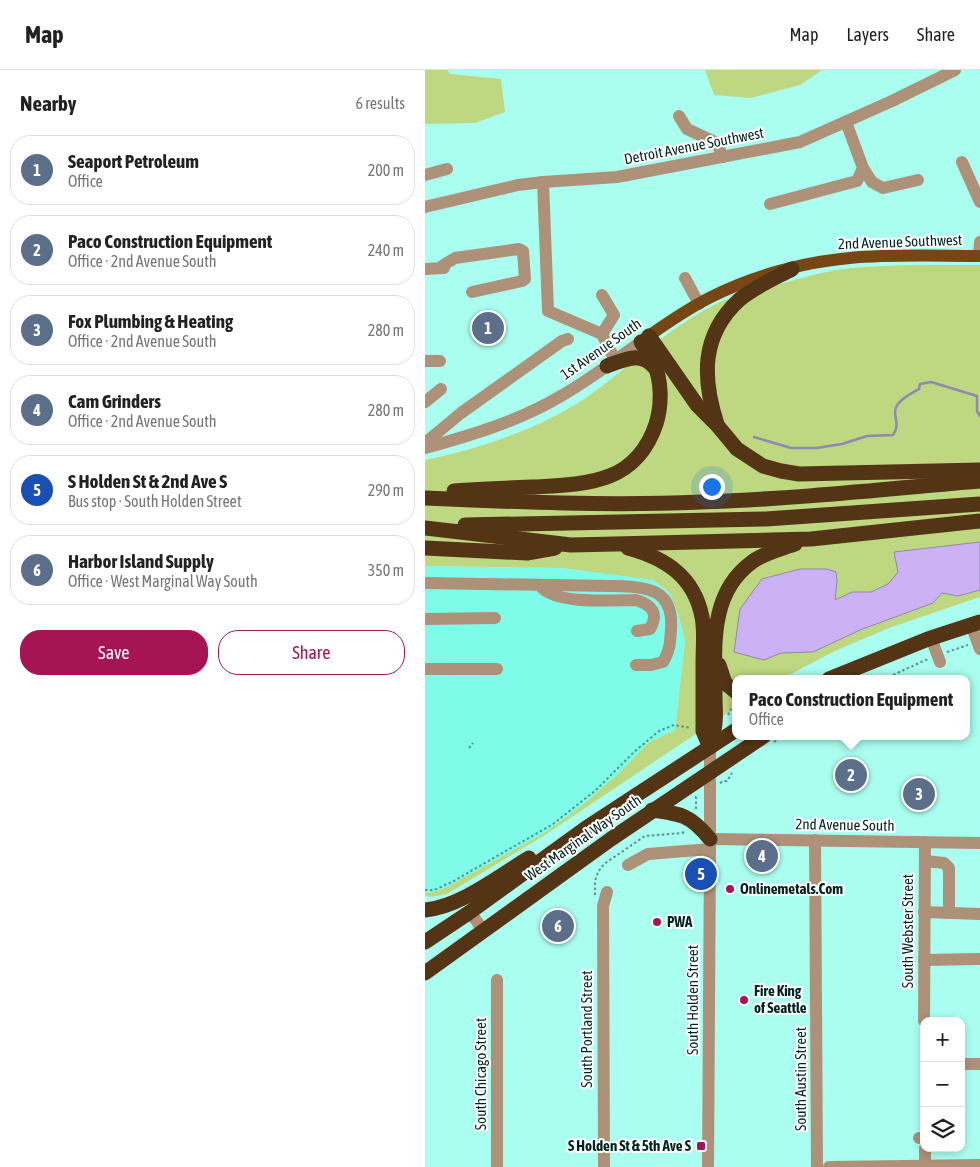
<!DOCTYPE html>
<html lang="en">
<head>
<meta charset="utf-8">
<style>
  body { margin:0; font-family:"Asap Condensed",sans-serif; background:#f2f2f2; color:#222 }
  .controls { position:absolute; right:15px; bottom:15px; display:grid; overflow:hidden; border-radius:10px; box-shadow:0 2px 8px #0003 }
  .controls button { width:45px; height:45px; display:grid; place-items:center; padding:0; border:0; border-bottom:1px solid #e0e0e0; background:#fff; color:#222; font:25px sans-serif }
  .you { position:absolute; left:286px; top:416px; width:18px; height:18px; margin:-12px; border:4px solid #fff; border-radius:50%; background:#1a73e8; box-shadow:0 0 0 8px #1a73e833 }
  .badge { display:grid; place-items:center; width:32px; height:32px; border-radius:50%; background:#a51453; color:#fff; font-size:16px; font-weight:700 }
  .pin { position:absolute; translate:-50% -50%; border:2px solid #fff; box-shadow:0 1px 5px #0006 }
  .popup { position:absolute; left:307px; top:605px; width:238px; height:65px; box-sizing:border-box; display:grid; place-content:center; border-radius:10px; background:#fff; filter:drop-shadow(0 1px 4px #0005); font-size:16px; white-space:nowrap; color:#767676 }
  .popup b { font-size:19px; color:#222 }
  .popup::after { content:''; position:absolute; left:50%; top:100%; margin-left:-10px; border:10px solid transparent; border-top-color:#fff }
  .list { margin:0; padding:0; list-style:none }
  h2 { display:flex; justify-content:space-between; align-items:center; height:65px; margin:0; padding:0 20px; font-size:21px }
  h2 small { font-size:16px; font-weight:400; color:#767676 }
  .list li { display:grid; grid-template-columns:32px 1fr auto; gap:15px; align-items:center; box-sizing:border-box; height:70px; margin:0 10px 10px; padding:0 10px; border:1px solid #e0e0e0; border-radius:20px }
  .list b { display:block; font-size:19px; white-space:nowrap }
  .list p { margin:0; font-size:16px; white-space:nowrap; color:#767676 }
  .list em { font-size:16px; font-style:normal; color:#767676 }
  .actions { display:flex; gap:10px; padding:15px 20px }
  .actions a { flex:1; padding:11px 0; border:1px solid #a51453; border-radius:20px; text-align:center; font-size:18px; color:#a51453 }
  .actions .main { background:#a51453; color:#fff }
  .icon { flex:none; width:28px; height:28px; fill:none; stroke:currentColor; stroke-width:2; stroke-linecap:round; stroke-linejoin:round }
  .map { position:relative; flex:none; width:555px; height:1097px; overflow:hidden }
  header { display:flex; align-items:center; gap:30px; box-sizing:border-box; height:70px; padding:0 25px; background:#fff; border-bottom:1px solid #e0e0e0 }
  header strong { font-size:24px }
  nav { display:flex; gap:28px; margin-inline-start:auto; font-size:18px }
  main { display:flex }
  aside { flex:1; background:#fff }
  .map>svg:first-child { display:block }
</style>
</head>
<body>
<header>
<strong>Map</strong>
<nav><a>Map</a><a>Layers</a><a>Share</a></nav>
</header>
<main>
<aside>
<h2>Nearby<small>6 results</small></h2>
<ul class="list">
<li><span class="badge" style="background:#5c6f8a">1</span><div><b>Seaport Petroleum</b><p>Office</p></div><em>200 m</em></li>
<li><span class="badge" style="background:#5c6f8a">2</span><div><b>Paco Construction Equipment</b><p>Office · 2nd Avenue South</p></div><em>240 m</em></li>
<li><span class="badge" style="background:#5c6f8a">3</span><div><b>Fox Plumbing &amp; Heating</b><p>Office · 2nd Avenue South</p></div><em>280 m</em></li>
<li><span class="badge" style="background:#5c6f8a">4</span><div><b>Cam Grinders</b><p>Office · 2nd Avenue South</p></div><em>280 m</em></li>
<li><span class="badge" style="background:#1a4fb4">5</span><div><b>S Holden St &amp; 2nd Ave S</b><p>Bus stop · South Holden Street</p></div><em>290 m</em></li>
<li><span class="badge" style="background:#5c6f8a">6</span><div><b>Harbor Island Supply</b><p>Office · West Marginal Way South</p></div><em>350 m</em></li>
</ul>
<div class="actions"><a class="main">Save</a><a>Share</a></div>
</aside>
<div class="map">
<svg width="555" height="1097" viewBox="0 0 555 1097">
  <rect width="100%" height="100%" fill="#aafef0"/>
  <path fill="#7ffce9" d="M0,496l137,2 91,12 17,13 9,24 6,24 -10,89 -26,12 -31,32 -38,33 -36,26 -99,55 -15,5h-5z"/>
  <g fill="#bed881">
    <path d="M0,0h22l4,4 50,5 4,33 -30,11 -50,1z"/>
    <path d="M280,0h117l-22,15 -49,13 -37,-3z"/>
    <path d="M555,195v332l-91,31 -54,23 -54,28h-45v28l-191,128 -98,59 -16,3 -6,-1v-3h5l15,-5 99,-55 36,-26 38,-33 31,-32 26,-12 10,-89 -6,-24 -9,-24 -17,-13 -91,-12 -137,-2v-106c55,-11 114,-31 162,-63 43,-30 80,-69 129,-93 14,-7 32,-10 47,-15 29,-8 58,-18 88,-21 43,-4 86,-3 129,-3z"/>
  </g>
  <path fill="#ccb2f4" stroke="#8f88b4" d="M555,472v48l-22,6 -16,-3 -9,10 -73,27 -47,22 -32,1 -17,7 -30,-8 6,-43 22,-30 38,-10h27l9,3 1,9 -2,19 17,-8h19l17,-8 10,-12 -4,-20z"/>
  <g fill="none" stroke-linecap="round" stroke-linejoin="round">
    <path stroke="#8f88b4" stroke-width="2.5" d="M329,367l37,11h25l26,-4 25,-8 26,-1c9,-12 -3,-21 5,-31 4,-6 14,-11 21,-15l1,-5 11,-2 46,14v15l3,5"/>
    <g stroke="#569389" stroke-width="2" stroke-dasharray="2.5 2.5" stroke-linecap="butt">
      <path d="M522,582l21,-7"/>
      <path d="M459,609l44,-20"/>
      <path d="M303,645l6,-11"/>
      <path d="M349,672l8,-6"/>
      <path d="M44,678l4,-5"/>
      <path d="M295,713l4,-2h3l5,-8"/>
      <path d="M271,739v-12l3,-1"/>
      <path d="M0,820h9l18,-8 101,-58 43,-34 38,-38 25,-21 15,-6 17,3"/>
      <path d="M170,825v-14l3,-9 6,-8 41,-28 37,-3 4,-2"/>
    </g>
    <g stroke="#ad9179" stroke-width="12">
      <path d="M254,46l8,13 30,14 6,14"/>
      <path d="M537,92l18,40"/>
      <path d="M438,98l9,14 11,6 35,-8"/>
      <path d="M0,105l22,-6"/>
      <path d="M118,112l5,129 54,23"/>
      <path d="M345,134l87,-23 6,-13 -17,-46"/>
      <path d="M0,137l93,-22 25,-3 74,-5 183,-35 92,-41 63,-31"/>
      <path d="M554,186l1,-14"/>
      <path d="M17,196l13,-8 64,-9 4,2 2,28 -3,2 -50,11"/>
      <path d="M0,199l19,-1"/>
      <path d="M260,208l14,26"/>
      <path d="M177,225l12,20 -12,19 13,26"/>
      <path d="M0,291h15"/>
      <path d="M0,332l16,-13"/>
      <path d="M0,373l36,-30 101,-72 6,-2"/>
      <path d="M0,378c47,-13 94,-27 136,-52 28,-16 54,-36 80,-54"/>
      <path d="M0,513l185,3c33,1 64,0 61,43 -1,15 -1,21 -8,33l-12,3h-15"/>
      <path d="M117,515v3c18,17 71,12 94,12 16,5 23,13 14,29l-13,2"/>
      <path d="M0,549l70,-1"/>
      <path d="M546,555l9,24"/>
      <path d="M506,568l9,24"/>
      <path d="M0,599h72"/>
      <path d="M285,769l270,4"/>
      <path d="M390,770l2,327"/>
      <path d="M500,791l19,2 5,5v45"/>
      <path d="M203,795l20,-11 62,-5"/>
      <path d="M45,842l13,18"/>
      <path d="M499,842l56,2"/>
      <path d="M499,890l56,-1"/>
      <path d="M499,951l1,-179"/>
      <path d="M536,994h19"/>
      <path d="M494,1068h5"/>
      <path d="M500,1078v19"/>
      <path d="M72,1097v-187"/>
      <path d="M179,1097l-1,-261 4,-14"/>
      <path d="M283,1097l2,-318v-102"/>
      <path d="M404,1097l151,-2"/>
    </g>
    <path stroke="#764714" stroke-width="12" d="M218,270c21,-15 44,-31 68,-43 42,-21 92,-35 139,-39 43,-4 87,-2 130,-2"/>
    <g stroke="#533415" stroke-width="15">
      <path d="M224,266l48,69 20,20 20,24 26,17 18,5 18,3 181,-4"/>
      <path d="M182,296c18,-7 34,-15 48,2"/>
      <path d="M292,354c-15,-46 -16,-89 22,-124 15,-13 36,-22 53,-31"/>
      <path d="M29,421c27,-2 54,-3 80,-4 53,-3 102,-3 122,-63 6,-19 6,-44 -3,-63 -3,-7 -8,-13 -12,-19"/>
      <path d="M0,428c92,4 184,8 276,4 93,-3 186,-13 279,-21"/>
      <path d="M40,455l301,-6 214,-15"/>
      <path d="M0,458l146,17 44,-1 196,-5 169,-18"/>
      <path d="M0,478l102,5 28,-5"/>
      <path d="M203,478c37,10 66,28 74,69 3,14 1,31 1,45 0,23 0,46 0,69l6,14"/>
      <path d="M294,595l6,18 11,9"/>
      <path d="M404,609l99,-40 52,-17"/>
      <path d="M285,677c1,-8 4,-15 5,-23 1,-9 0,-18 0,-27 0,-48 -7,-103 37,-135 12,-9 29,-13 43,-18"/>
      <path d="M227,740c30,4 38,5 58,29"/>
      <path d="M0,840c35,-3 74,-34 104,-52"/>
      <path d="M0,872l45,-30 116,-84 150,-98"/>
      <path d="M0,903l186,-134 153,-103"/>
    </g>
  </g>
  <g fill="#a51453" stroke="#fff" stroke-width="2">
    <circle cx="305" cy="819" r="5"/>
    <circle cx="232" cy="852" r="5"/>
    <circle cx="319" cy="930" r="5"/>
    <rect x="271" y="1071" width="10" height="10" rx="2.5"/>
  </g>
  <g text-anchor="middle" stroke-width="4" stroke-linejoin="round" paint-order="stroke">
    <g font-size="15" fill="#002520" stroke="#fff">
      <text transform="translate(269 76) rotate(-11)" y="5">Detroit Avenue Southwest</text>
      <text transform="translate(475 172) rotate(-2)" y="5">2nd Avenue Southwest</text>
      <text transform="translate(176 279) rotate(-35)" y="5">1st Avenue South</text>
      <text transform="translate(420 755) rotate(1)" y="5">2nd Avenue South</text>
      <text transform="translate(158 768) rotate(-35)" y="5">West Marginal Way South</text>
      <text transform="translate(483 861) rotate(-90)" y="5">South Webster Street</text>
      <text transform="translate(268 930) rotate(-90)" y="5">South Holden Street</text>
      <text transform="translate(162 959) rotate(-90)" y="5">South Portland Street</text>
      <text transform="translate(56 1004) rotate(-90)" y="5">South Chicago Street</text>
      <text transform="translate(376 1009) rotate(-90)" y="5">South Austin Street</text>
    </g>
    <g font-size="15" font-weight="bold" fill="#002520" stroke="#fff" text-anchor="start">
      <text x="315" y="824">Onlinemetals.Com</text>
      <text x="242" y="857">PWA</text>
      <text x="329" y="926">Fire King<tspan x="329" dy="17">of Seattle</tspan></text>
      <text x="266" y="1081" text-anchor="end">S Holden St &amp; 5th Ave S</text>
    </g>
  </g>
</svg>
<div class="controls">
<button>+</button>
<button>−</button>
<button><svg class="icon" aria-label="layers" viewBox="0 0 24 24"><path d="M12 4l9 5-9 5-9-5zM3 14l9 5 9-5"/></svg></button>
</div>
<div class="you"></div>
<div class="pin badge" style="left:63px;top:258px;background:#5c6f8a">1</div>
<div class="pin badge" style="left:426px;top:705px;background:#5c6f8a">2</div>
<div class="popup"><b>Paco Construction Equipment</b>Office</div>
<div class="pin badge" style="left:494px;top:724px;background:#5c6f8a">3</div>
<div class="pin badge" style="left:337px;top:786px;background:#5c6f8a">4</div>
<div class="pin badge" style="left:276px;top:804px;background:#1a4fb4">5</div>
<div class="pin badge" style="left:133px;top:856px;background:#5c6f8a">6</div>
</div>
</main>
</body>
</html>
